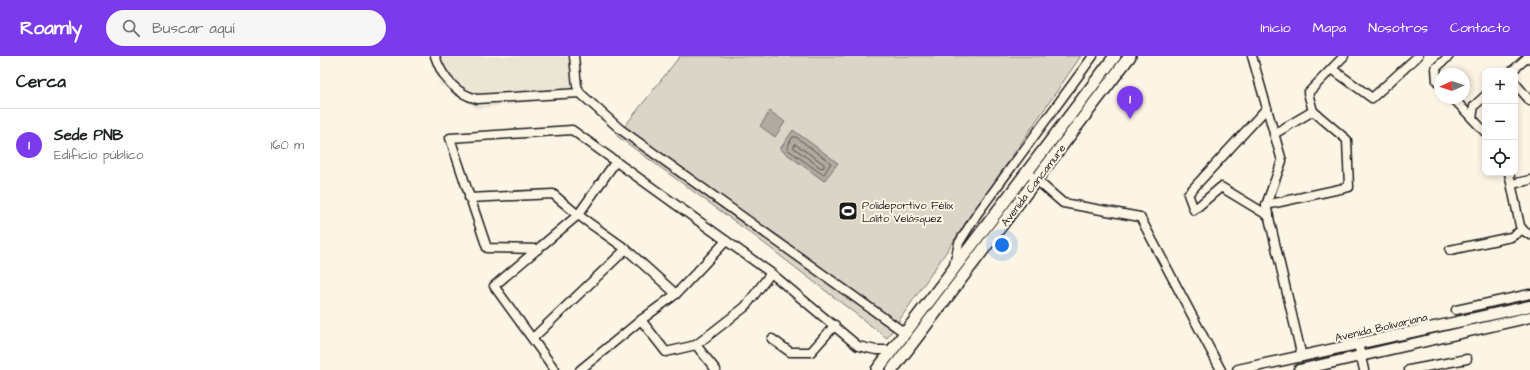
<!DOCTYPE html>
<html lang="es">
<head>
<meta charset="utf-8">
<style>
  body { margin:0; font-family:"Architects Daughter",sans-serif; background:#f6f6f6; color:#202124 }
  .controls { position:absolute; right:12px; top:12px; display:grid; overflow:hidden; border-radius:8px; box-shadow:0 2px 6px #0003 }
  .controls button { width:36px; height:36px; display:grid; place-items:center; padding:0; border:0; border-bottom:1px solid #e0e0e0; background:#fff; color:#202124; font:20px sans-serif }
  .compass { position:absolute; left:1114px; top:12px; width:36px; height:36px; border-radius:50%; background:#fff; box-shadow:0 2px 6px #0003; rotate:267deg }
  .you { position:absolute; left:682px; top:189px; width:14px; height:14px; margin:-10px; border:3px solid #fff; border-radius:50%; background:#1a73e8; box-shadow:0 0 0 6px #1a73e833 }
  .badge { display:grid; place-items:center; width:26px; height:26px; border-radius:50%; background:#7c3aed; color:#fff; font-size:13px; font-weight:700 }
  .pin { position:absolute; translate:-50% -33px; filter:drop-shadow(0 1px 2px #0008) }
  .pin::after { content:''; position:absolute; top:21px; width:14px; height:12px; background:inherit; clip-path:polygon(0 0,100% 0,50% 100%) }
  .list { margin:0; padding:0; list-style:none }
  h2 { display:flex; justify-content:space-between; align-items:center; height:52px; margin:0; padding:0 16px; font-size:17px }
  h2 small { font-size:13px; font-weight:400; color:#757577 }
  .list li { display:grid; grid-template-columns:26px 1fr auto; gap:12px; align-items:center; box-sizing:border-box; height:72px; padding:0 16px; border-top:1px solid #e0e0e0 }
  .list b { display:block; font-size:15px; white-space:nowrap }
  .list p { margin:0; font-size:13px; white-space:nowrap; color:#757577 }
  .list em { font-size:13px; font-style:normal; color:#757577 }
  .icon { flex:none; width:22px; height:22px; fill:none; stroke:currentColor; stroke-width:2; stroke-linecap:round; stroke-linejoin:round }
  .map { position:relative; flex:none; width:1210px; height:314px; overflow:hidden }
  header { display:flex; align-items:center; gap:24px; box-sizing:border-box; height:56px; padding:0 20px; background:#7c3aed; color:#fff }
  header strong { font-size:19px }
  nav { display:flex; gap:22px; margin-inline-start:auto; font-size:14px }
  .search { width:280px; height:36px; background:#f6f6f6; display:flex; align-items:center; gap:10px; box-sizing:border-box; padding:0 14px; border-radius:22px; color:#757577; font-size:15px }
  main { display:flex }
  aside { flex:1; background:#fff }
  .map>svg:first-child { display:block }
</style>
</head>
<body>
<header>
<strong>Roamly</strong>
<div class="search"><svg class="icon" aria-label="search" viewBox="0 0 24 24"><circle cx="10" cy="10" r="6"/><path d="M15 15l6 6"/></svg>Buscar aquí</div>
<nav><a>Inicio</a><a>Mapa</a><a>Nosotros</a><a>Contacto</a></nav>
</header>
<main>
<aside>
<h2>Cerca<small></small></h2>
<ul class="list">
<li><span class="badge">1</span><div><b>Sede PNB</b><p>Edificio público</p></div><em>160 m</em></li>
</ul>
</aside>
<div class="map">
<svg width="1210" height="314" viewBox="0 0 1210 314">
  <rect width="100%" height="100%" fill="#fcf5e5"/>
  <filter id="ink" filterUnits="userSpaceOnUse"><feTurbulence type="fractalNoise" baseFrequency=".025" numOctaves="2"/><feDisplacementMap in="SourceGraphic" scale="8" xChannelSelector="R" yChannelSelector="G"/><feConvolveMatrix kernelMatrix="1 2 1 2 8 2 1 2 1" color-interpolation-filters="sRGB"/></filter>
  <g filter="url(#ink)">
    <path fill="#ebe5d6" d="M111,0h142l3,39 -98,14 -39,-25z"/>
    <path fill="#dbd5c8" stroke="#7c7872" d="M360,0h401l-194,282 -139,-107 -131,-95z"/>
    <g fill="#b0aba1" stroke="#75726c">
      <path d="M450,55l15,11 -10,15 -15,-11z"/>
      <path d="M473,74l45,33 -14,18 -44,-32z"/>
    </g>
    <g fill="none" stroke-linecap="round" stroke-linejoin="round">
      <g stroke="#575551" stroke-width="1">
        <path d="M473,81h3l35,26 -7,11h-2l-35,-25z"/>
        <path d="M475,88l29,20v3l-3,1 -27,-20z"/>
      </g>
      <g stroke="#1c1c1c" stroke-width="11">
        <g id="minor">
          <path d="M115,0c7,21 19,37 42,43l103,-6"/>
          <path d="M254,0l3,30 3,7 40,36 285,204"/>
          <path d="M932,0l30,105 -16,44 36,152"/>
          <path d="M1012,13l40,29 46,-42"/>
          <path d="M1192,15l17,-15"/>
          <path d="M1195,27l15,18"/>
          <path d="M1120,28l-3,-3 -1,-13 13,-12"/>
          <path d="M1133,42l32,34"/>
          <path d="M947,52l-79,86 6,16 27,-23 48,29"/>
          <path d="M1152,62l2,-12 11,-10"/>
          <path d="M954,78l39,-23"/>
          <path d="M1189,117l11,53 4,5 6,4"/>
          <path d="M713,121l30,26 77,14 81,153"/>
          <path d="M1192,128l18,-4"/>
          <path d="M149,142l84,-4 25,21 48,34 50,45"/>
          <path d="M946,149l83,-18 -2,-47 -34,-29 -5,-18 36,-37"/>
          <path d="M218,193l-51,-1 -37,-110 122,-8 199,143 87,73 18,4h16"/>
          <path d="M1130,194l61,-13 11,-7"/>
          <path d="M633,213l6,-26 18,-29 116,-158"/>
          <path d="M1136,254l74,-16"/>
          <path d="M321,264l25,32 30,-7 49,-38 26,-34"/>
          <path d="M213,282l93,-89"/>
          <path d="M452,283l18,13h21l24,-27"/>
          <path d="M1038,288l6,26"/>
          <path d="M376,289l20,25"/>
          <path d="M235,314l-61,-84 84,-71 38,-54"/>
          <path d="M260,314l61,-50 35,-26 50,-53"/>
          <path d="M1089,314l58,-11"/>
        </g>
      </g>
      <g stroke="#1c1c1c" stroke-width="13">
        <g id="tertiary">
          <path d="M918,314l292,-64"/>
          <path d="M979,314l231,-53"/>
        </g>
      </g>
      <g stroke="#1c1c1c" stroke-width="14">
        <g id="secondary">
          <path d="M557,314l238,-314"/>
          <path d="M572,314l238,-314"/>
        </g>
      </g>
      <use href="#minor" stroke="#fcf5e5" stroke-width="8"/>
      <use href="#tertiary" stroke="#fcf5e5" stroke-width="10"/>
      <use href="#secondary" stroke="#fcf5e5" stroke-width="11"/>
    </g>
  </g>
  <defs>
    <g id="stadium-square" transform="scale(1)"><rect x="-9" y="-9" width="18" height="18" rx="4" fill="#1c1c1c" stroke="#fcf5e5"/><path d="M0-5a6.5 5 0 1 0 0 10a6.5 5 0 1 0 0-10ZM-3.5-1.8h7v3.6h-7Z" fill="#fff"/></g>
  </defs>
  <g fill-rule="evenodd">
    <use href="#stadium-square" x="528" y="155"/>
  </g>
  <g text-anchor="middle" stroke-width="4" stroke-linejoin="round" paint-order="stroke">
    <g font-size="11" fill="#1c1c1c" stroke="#fcf5e5">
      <text transform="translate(713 129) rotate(-53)" y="4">Avenida Cancamure</text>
      <text transform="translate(1061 271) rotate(-13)" y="4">Avenida Bolivariana</text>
    </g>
    <g font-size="11" fill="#1c1c1c" stroke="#fcf5e5" text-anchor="start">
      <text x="542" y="153">Polideportivo Félix<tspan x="542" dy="13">Lalito Velásquez</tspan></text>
    </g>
  </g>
</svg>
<div class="controls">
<button>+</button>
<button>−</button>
<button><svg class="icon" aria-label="locate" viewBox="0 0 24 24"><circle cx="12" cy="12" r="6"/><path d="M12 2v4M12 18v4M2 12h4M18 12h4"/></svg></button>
</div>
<svg class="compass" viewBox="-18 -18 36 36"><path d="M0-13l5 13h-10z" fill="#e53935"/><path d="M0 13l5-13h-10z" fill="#757577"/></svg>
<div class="you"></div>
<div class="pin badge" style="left:810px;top:63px">1</div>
</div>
</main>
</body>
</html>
